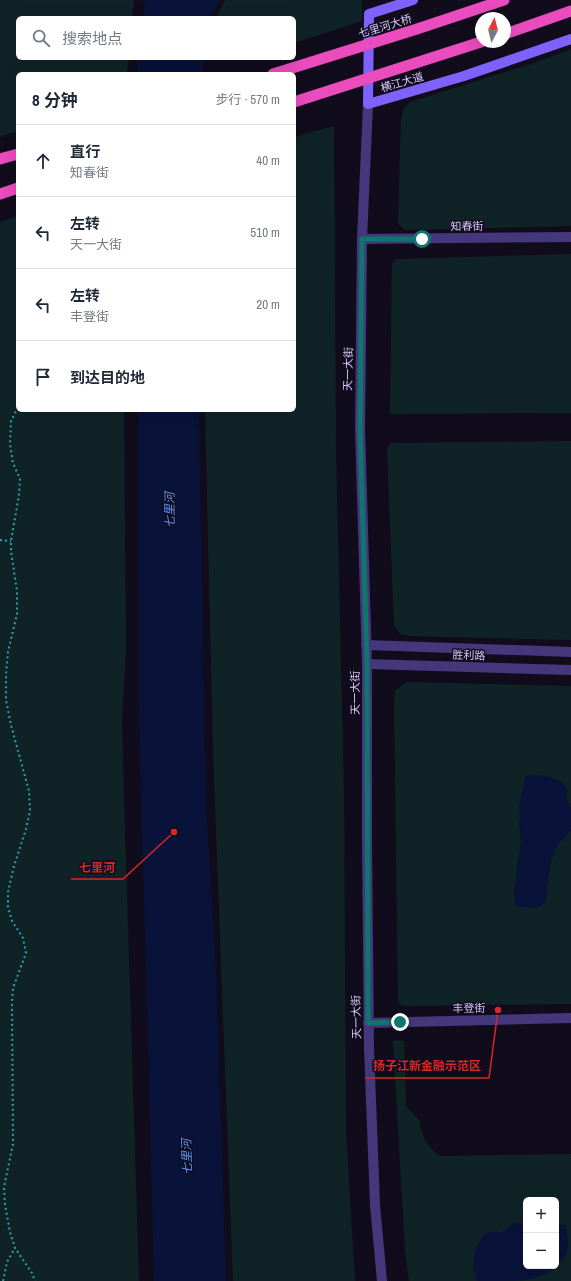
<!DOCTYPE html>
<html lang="zh">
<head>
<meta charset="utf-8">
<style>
  body { margin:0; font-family:"Archivo Narrow","Noto Sans SC",sans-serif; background:#f2f2f3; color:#1f2937 }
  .controls { position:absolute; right:12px; bottom:12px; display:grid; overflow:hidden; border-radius:6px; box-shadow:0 4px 16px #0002 }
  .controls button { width:36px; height:36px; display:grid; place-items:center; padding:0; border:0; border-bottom:1px solid #e0e1e3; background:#fff; color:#1f2937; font:20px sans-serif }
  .compass { position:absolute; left:475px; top:12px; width:36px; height:36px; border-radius:50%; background:#fff; box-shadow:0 4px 16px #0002; rotate:7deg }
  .stop { position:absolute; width:12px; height:12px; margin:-9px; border:3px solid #0f766e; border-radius:50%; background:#fff }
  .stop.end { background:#0f766e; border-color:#fff; box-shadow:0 1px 4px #0008 }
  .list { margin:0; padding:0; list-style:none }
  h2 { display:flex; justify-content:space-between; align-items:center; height:52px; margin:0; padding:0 16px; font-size:17px }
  h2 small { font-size:13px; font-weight:400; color:#747a83 }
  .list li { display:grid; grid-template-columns:26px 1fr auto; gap:12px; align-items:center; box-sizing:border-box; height:72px; padding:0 16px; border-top:1px solid #e0e1e3 }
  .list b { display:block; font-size:15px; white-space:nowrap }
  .list p { margin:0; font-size:13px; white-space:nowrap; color:#747a83 }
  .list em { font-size:13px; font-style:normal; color:#747a83 }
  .icon { flex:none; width:22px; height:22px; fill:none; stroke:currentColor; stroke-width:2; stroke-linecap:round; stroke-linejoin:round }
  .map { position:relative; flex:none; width:571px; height:1281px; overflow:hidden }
  .search { position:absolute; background:#fff; box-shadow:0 4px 16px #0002; left:16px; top:16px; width:280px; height:44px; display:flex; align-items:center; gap:10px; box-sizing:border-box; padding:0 14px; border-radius:6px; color:#747a83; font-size:15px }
  .panel { position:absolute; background:#fff; box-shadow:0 4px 16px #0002; left:16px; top:72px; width:280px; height:340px; border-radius:6px }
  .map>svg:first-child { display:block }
</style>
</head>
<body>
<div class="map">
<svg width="571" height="1281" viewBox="0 0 571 1281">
  <rect width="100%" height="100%" fill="#110c1c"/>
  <g fill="#0f2326" fill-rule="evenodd">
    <path d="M0,0h134l-2,18h-114v40h111l-2,16h-109v57l-18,6z"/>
    <path d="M225,0h137v21l-68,22v-25h-78z"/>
    <path d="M571,49v177l-166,4 -7,-6 3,-105 3,-11 6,-6 121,-38z"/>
    <path d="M334,126l2,328 8,338 2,341 9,148h-122l-20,-531 -8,-340h89v-273z"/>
    <path d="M18,216v194h106l2,239 -4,70 2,79 15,483h-139v-1059z"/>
    <path d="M571,254v159l-177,1 -4,-1 2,-149 5,-5z"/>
    <path d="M571,441v199l-163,-4 -8,-2 -6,-9 -7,-177 4,-5z"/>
    <path d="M406,682l165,4v123l-5,-11 1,-8 -48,32 2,20 -5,33 29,28 5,-39 6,-17 15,-17v174l-167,2 -5,-2 -1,-7 -4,-293 1,-13z"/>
    <path d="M393,1040l11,1 2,65 14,15c1,15 7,25 19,35l132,-2v127h-162l-4,-31zM526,1200h30v66h-30z"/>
  </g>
  <g fill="#091238">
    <path d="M145,0h74l-8,18h-68z"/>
    <path d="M138,58h66l-1,16h-66z"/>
    <path d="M138,410h61l7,395 10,163 10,313h-72l-8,-315 -7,-232z"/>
    <path d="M533,775l15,1 15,7 4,7 -1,8 5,11v21l-15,17 -6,17 -5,39c-10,8 -18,5 -30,2l-1,-10 7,-53 -2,-38 7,-28z"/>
    <path d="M515,1223h11v43h30v-41h9c2,7 4,15 3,22 -1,18 -25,30 -41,33 -13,1 -35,1 -50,1l-4,-14 2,-17 8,-14 6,-4h13z"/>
  </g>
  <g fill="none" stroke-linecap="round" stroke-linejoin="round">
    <g stroke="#2e9eac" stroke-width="2" stroke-dasharray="2 3" stroke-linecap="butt">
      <path d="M18,407l-7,14 -1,23 3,19 7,16 -1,16 -8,46v11l6,39v23l-9,38 -2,22v26l5,25 18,66 1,20 -4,18 -12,37 -6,26v15l4,14 11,17 3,15 -13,35 -1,13 1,143 -9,43 1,18 5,27 5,16 17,25 3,8"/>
      <path d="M0,540l11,1"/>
      <path d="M3,1281l4,-19 8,-14"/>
    </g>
    <g stroke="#45377b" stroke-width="10">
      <path d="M368,104l-6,135 -2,189 7,236v175l2,209 6,157 7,76"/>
      <path d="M362,239l209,-2"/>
      <path d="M366,645l205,7"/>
      <path d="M367,664l204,6"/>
      <path d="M368,1023l203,-5"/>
    </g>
    <path stroke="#7f61fc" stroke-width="10" d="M413,0l-44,14 -1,90 96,-28 107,-37"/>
    <g stroke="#ea4bbd" stroke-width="11">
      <path d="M505,34l66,-23"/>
      <path d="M273,74l144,-45 87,-29"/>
      <path d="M294,102l187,-60"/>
      <path d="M0,159l18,-5"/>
      <path d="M0,194l18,-6"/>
    </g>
  </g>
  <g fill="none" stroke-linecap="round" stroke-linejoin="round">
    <path stroke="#0f766e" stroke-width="5" d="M400,1022l-32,1 -1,-359 -7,-236 2,-189h60"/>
  </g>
  <g text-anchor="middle" stroke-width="3" stroke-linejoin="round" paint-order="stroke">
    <g font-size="11" fill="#d7c8fe" stroke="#110c1c">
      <text transform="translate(385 26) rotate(-17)" y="4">七里河大桥</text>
      <text transform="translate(402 82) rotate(-16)" y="4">横江大道</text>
      <text transform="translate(467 226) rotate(-1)" y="4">知春街</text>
      <text transform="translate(348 369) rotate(-89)" y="4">天一大街</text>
      <text transform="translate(469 655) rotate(2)" y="4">胜利路</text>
      <text transform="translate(355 693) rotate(-90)" y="4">天一大街</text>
      <text transform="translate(469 1008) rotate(-1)" y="4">丰登街</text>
      <text transform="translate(356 1017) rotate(-91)" y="4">天一大街</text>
    </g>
    <g font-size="12" font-style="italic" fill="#5895fc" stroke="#110c1c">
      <text transform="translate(170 510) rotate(-91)" y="4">七里河</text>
      <text transform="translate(187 1157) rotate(-92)" y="4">七里河</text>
    </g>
  </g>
  <path fill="none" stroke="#d62828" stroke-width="1.5" d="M174 832L123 879H71M498 1010L489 1078H365"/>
  <g fill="#d62828" stroke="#110c1c" stroke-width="1.5">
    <circle cx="174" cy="832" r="4"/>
    <circle cx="498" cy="1010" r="4"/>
  </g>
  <g font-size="12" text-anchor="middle" font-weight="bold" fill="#d62828" stroke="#110c1c" stroke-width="3" stroke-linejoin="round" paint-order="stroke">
    <text x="97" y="872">七里河</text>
    <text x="427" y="1070">扬子江新金融示范区</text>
  </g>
</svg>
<div class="controls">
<button>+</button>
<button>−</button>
</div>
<svg class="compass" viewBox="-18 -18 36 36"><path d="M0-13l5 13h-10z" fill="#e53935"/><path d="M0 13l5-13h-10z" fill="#747a83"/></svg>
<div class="stop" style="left:422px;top:239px"></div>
<div class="stop end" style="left:400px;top:1022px"></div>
<div class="search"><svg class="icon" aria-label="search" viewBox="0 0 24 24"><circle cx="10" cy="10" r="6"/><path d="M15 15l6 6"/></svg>搜索地点</div>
<section class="panel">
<h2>8 分钟<small>步行 · 570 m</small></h2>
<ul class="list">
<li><svg class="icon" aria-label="ahead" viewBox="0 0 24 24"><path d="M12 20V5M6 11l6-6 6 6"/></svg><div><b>直行</b><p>知春街</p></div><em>40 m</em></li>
<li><svg class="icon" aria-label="left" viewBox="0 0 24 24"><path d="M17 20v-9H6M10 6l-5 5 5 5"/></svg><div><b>左转</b><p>天一大街</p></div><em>510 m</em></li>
<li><svg class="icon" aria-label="left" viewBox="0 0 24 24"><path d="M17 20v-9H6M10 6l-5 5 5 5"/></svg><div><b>左转</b><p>丰登街</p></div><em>20 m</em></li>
<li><svg class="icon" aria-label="arrive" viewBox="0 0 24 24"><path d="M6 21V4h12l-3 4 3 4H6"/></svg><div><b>到达目的地</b></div></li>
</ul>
</section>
</div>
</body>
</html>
